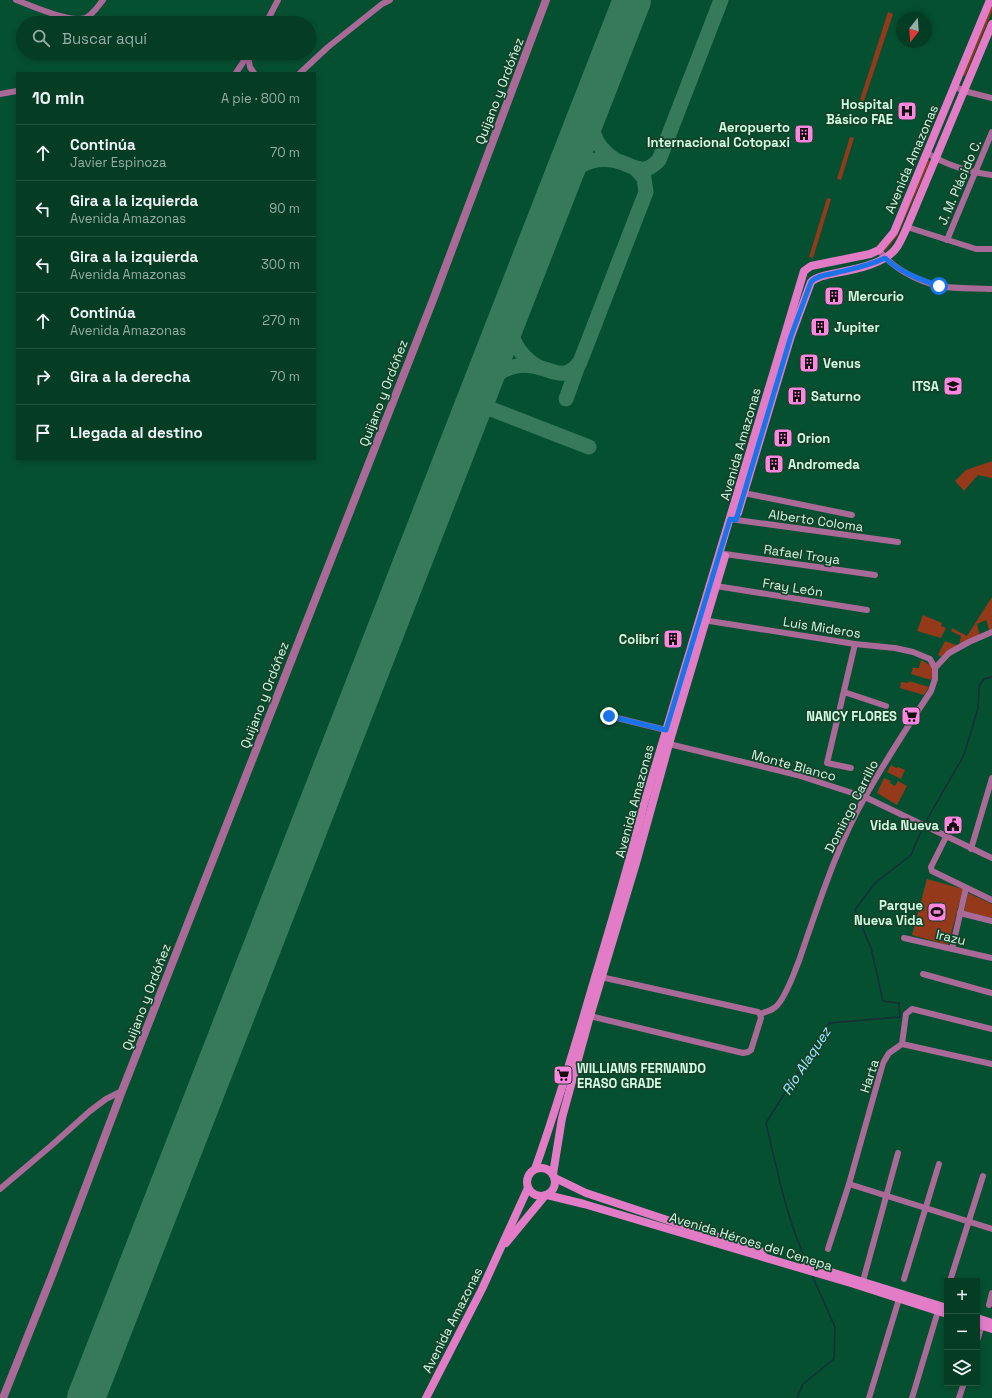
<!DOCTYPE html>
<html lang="es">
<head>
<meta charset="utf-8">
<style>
  body { margin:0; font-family:"Space Grotesk",sans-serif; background:#124731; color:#f1f3f6 }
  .controls { position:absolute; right:12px; bottom:12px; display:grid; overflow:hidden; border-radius:0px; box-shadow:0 2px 6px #0003 }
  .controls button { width:36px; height:36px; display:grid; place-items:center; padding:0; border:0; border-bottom:1px solid #255641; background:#043c24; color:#f1f3f6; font:20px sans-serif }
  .compass { position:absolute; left:896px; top:12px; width:36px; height:36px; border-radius:50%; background:#043c24; box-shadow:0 2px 6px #0003; rotate:197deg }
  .stop { position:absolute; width:12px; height:12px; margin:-9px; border:3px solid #1a73e8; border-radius:50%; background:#fff }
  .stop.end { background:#1a73e8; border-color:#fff; box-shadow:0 1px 4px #0008 }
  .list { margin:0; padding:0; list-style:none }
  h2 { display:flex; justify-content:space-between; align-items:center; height:52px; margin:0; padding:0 16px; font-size:17px }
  h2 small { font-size:13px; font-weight:400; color:#97ada6 }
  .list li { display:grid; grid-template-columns:26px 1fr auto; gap:12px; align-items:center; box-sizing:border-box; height:56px; padding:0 16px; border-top:1px solid #255641 }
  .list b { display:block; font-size:15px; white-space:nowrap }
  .list p { margin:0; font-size:13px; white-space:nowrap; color:#97ada6 }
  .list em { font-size:13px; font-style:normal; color:#97ada6 }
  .icon { flex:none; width:22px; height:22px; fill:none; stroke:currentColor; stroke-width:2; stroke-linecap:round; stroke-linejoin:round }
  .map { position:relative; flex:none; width:992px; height:1398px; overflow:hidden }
  .search { position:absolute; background:#043c24; box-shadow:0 2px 6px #0003; left:16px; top:16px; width:300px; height:44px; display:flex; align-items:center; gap:10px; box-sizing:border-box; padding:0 14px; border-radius:22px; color:#97ada6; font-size:15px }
  .panel { position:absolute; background:#043c24; box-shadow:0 2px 6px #0003; left:16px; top:72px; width:300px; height:388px; border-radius:0px }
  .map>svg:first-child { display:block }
</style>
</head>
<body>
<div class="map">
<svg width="992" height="1398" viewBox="0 0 992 1398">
  <rect width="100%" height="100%" fill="#055030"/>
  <g fill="#95391b">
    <path d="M992,3v8l-27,65 -2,-1z"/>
    <path d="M888,12l5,2 -30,90 -4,-1z"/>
    <path d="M850,137l4,1 -13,42 -4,-1z"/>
    <path d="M927,159l3,2 -33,75 -12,15 -2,-3z"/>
    <path d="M827,198l4,1 -18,59 -4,-1z"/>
    <path d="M992,461v17l-14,-3 -14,16 -9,-10 11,-11z"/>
    <path d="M992,597v34l-2,1 -4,-12 -9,4 3,12 -36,22 -6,-3 7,-14 14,5 2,-10 -10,-5 1,-3 15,8z"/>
    <path d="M923,615l19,8 -1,3 5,2 -5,10 -24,-7z"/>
    <path d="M921,660l14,8 -4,12 -20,-6 2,-6h6z"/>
    <path d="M909,681l20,6 -5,8 -24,-7 1,-6 7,1z"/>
    <path d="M891,765l5,3 2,-1 7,3 -4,9 -14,-7z"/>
    <path d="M884,778l7,3 -1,2 5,3 3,-5 9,5 -10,19 -20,-12z"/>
    <path d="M927,879l36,10 -15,56 -36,-10z"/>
    <path d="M968,893l24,11v14l-28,-7z"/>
  </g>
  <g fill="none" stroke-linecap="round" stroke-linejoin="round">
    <g stroke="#162f36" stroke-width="1.5">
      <path d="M925,823l39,-68 14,-47 1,-22 5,-7 8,-2"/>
      <path d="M806,1260c-20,-43 -29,-91 -40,-137l63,-100 71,-6 -1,-14 -16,-2 -12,-53 -16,-38 20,-27 36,-28 12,-28"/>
      <path d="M797,1398l6,-14 31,-25 1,-32 -23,-52"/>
    </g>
    <g stroke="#367a5b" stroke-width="15">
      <path d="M596,92c-9,29 -6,53 21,69"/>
      <path d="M555,196c13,-25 32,-42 62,-35 18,5 26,16 42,-1l62,-160"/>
      <path d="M513,303c-9,26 2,50 25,64"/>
      <path d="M483,384c-2,10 1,17 8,25l98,38"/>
      <path d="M477,396c14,-19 30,-34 56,-30 19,3 31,17 47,-4l66,-170 -2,-14 -8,-9"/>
      <path d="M566,399l13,-36"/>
      <path d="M465,426c6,-12 13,-15 26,-17"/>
    </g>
    <path stroke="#367a5b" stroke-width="38" d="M86,1398l546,-1398"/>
    <g stroke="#aa6a98" stroke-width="6">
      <path d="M16,0c16,6 53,23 69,18 8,-3 13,-12 18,-18"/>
      <path d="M266,23l12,-23"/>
      <path d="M248,56l2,11 4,6"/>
      <path d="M236,73l13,-20"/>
      <path d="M300,73l28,-26 54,-43 8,-4"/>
      <path d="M954,86l10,5 28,7"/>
      <path d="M0,94l17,-3"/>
      <path d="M927,153c19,12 43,19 65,22"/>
      <path d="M907,227l69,22h16"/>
      <path d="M947,240l45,-108"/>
      <path d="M879,250c13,18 38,31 60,36 17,3 36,2 53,3"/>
      <path d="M744,493l108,22"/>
      <path d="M730,519l168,23"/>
      <path d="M725,554l150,21"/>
      <path d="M716,586l151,24"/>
      <path d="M703,620l152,24 40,4 18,4 17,7 5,9"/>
      <path d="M844,692l42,14"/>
      <path d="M609,716l57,14"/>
      <path d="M665,743l132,32 68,22 127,61"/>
      <path d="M851,768l-24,-5 28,-119"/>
      <path d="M946,837l-15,30 1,4 60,29"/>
      <path d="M971,849l21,-71"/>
      <path d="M960,913l32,8"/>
      <path d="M904,938l88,20"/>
      <path d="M952,949l14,-61"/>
      <path d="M923,974l69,19"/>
      <path d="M760,1014c5,-2 10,-3 14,-6 11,-6 27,-52 31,-65 17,-49 34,-101 60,-146 20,-36 43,-71 66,-106l4,-12v-11l14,-15 20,-11 23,-10"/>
      <path d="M590,1016l153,37 5,-1 3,-2 10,-32 -1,-4 -2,-2 -157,-35"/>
      <path d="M902,1044l90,20"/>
      <path d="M849,1184l143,45"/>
      <path d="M0,1189l52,-44 38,-34 16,-12 16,-8"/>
      <path d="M828,1249l21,-65 34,-121 6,-10 13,-9 4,-30 6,-5 80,20"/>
      <path d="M904,1279l35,-115"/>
      <path d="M863,1281l35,-128"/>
      <path d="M950,1281l33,-105"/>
      <path d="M989,1305l3,-12"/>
      <path d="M977,1341l5,-16"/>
      <path d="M869,1398l30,-99"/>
      <path d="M912,1398l26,-87"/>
      <path d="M959,1398l5,-15"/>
    </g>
    <path stroke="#aa6a98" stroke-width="8" d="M3,1398l50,-125 69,-182 311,-791 113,-300"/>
    <g stroke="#e27cc7" stroke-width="8">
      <path d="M738,513l53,-177 20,-54c6,-6 13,-6 20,-8 20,-4 54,-9 66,-27 4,-6 7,-13 10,-20l85,-203"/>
      <circle cx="541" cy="1182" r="14"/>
      <path d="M535,1169c23,-64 42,-130 61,-195 17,-57 34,-113 48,-170l160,-533 7,-5 59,-12 9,-4 15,-18 96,-232"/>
      <path d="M553,1174l9,-56 28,-102 46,-153 33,-119 56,-188"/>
      <path d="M555,1178l31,15 177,59"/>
      <path d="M547,1195l37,9 270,80 93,30"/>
      <path d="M506,1243l38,-46"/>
      <path d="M805,1264l142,44"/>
      <path d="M977,1318l15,5"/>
      <path d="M977,1324l15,5"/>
      <path d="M426,1398l56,-109 46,-101"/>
    </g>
  </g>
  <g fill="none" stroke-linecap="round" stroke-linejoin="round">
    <path stroke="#1a73e8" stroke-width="5" d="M609,716l57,14 64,-211 6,1 55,-184 20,-54c6,-7 16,-7 24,-9 17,-4 34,-7 50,-15 15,14 34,21 54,28"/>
  </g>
  <defs>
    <g id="hospital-square" transform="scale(1)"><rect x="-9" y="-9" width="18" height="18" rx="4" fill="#ff85df" stroke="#14422b"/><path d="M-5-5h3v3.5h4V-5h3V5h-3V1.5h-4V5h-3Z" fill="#111"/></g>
    <g id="building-square" transform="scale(1)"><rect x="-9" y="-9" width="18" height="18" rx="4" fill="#ff85df" stroke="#14422b"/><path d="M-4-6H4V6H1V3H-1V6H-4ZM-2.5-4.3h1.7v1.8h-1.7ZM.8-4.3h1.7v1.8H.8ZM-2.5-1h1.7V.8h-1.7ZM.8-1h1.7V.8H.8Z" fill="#111"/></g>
    <g id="school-square" transform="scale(1)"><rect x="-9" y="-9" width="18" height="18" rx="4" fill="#ff85df" stroke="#14422b"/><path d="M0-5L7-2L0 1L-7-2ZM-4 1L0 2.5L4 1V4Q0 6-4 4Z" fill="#111"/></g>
    <g id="supermarket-square" transform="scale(1)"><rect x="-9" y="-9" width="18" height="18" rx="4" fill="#ff85df" stroke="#14422b"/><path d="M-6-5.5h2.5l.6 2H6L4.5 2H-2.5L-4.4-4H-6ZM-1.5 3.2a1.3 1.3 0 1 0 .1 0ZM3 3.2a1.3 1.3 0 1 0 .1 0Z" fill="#111"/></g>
    <g id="civic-square" transform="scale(1)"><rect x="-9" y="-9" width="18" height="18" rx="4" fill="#ff85df" stroke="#14422b"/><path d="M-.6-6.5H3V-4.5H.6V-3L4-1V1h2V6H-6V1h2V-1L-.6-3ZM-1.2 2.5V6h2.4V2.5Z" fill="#111"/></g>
    <g id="stadium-square" transform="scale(1)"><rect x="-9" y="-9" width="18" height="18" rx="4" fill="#ff85df" stroke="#14422b"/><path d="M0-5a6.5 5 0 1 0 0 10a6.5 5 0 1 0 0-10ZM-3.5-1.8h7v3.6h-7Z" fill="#111"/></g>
  </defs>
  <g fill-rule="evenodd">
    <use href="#hospital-square" x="907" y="111"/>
    <use href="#building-square" x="804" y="134"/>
    <use href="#building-square" x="834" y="296"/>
    <use href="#building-square" x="820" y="327"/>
    <use href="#building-square" x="809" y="363"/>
    <use href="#school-square" x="953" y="386"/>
    <use href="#building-square" x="797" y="396"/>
    <use href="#building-square" x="783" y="438"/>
    <use href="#building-square" x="774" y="464"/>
    <use href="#building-square" x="673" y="639"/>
    <use href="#supermarket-square" x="911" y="716"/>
    <use href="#civic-square" x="953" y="825"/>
    <use href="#stadium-square" x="937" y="912"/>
    <use href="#supermarket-square" x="563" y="1075"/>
  </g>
  <g text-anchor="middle" stroke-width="3.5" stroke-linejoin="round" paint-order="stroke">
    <g font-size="13" fill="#d3fce3" stroke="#14422b">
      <text transform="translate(499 91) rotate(-69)" y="5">Quijano y Ordóñez</text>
      <text transform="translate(911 159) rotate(-67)" y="5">Avenida Amazonas</text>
      <text transform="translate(959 182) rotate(-67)" y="5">J. M. Plácido C.</text>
      <text transform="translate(383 393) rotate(-69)" y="5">Quijano y Ordóñez</text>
      <text transform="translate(740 444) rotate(-74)" y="5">Avenida Amazonas</text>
      <text transform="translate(816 520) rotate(8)" y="5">Alberto Coloma</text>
      <text transform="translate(802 554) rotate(8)" y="5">Rafael Troya</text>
      <text transform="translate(793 587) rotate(9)" y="5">Fray León</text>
      <text transform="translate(822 627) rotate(9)" y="5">Luis Mideros</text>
      <text transform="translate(264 695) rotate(-69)" y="5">Quijano y Ordóñez</text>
      <text transform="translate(794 765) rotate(15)" y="5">Monte Blanco</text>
      <text transform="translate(634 801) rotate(-75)" y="5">Avenida Amazonas</text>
      <text transform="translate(851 806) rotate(-63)" y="5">Domingo Carrillo</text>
      <text transform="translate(951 937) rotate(13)" y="5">Irazu</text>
      <text transform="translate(146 997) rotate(-69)" y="5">Quijano y Ordóñez</text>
      <text transform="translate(869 1076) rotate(-72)" y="5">Harta</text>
      <text transform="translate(751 1241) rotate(17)" y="5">Avenida Héroes del Cenepa</text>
      <text transform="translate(452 1320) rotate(-63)" y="5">Avenida Amazonas</text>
    </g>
    <g font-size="13" font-weight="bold" fill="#d3fce3" stroke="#14422b" text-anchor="end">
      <text x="893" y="109">Hospital<tspan x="893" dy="15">Básico FAE</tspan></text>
      <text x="790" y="132">Aeropuerto<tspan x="790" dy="15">Internacional Cotopaxi</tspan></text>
      <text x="848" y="301" text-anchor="start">Mercurio</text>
      <text x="834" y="332" text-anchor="start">Jupiter</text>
      <text x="823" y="368" text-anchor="start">Venus</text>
      <text x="939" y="391">ITSA</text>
      <text x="811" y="401" text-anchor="start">Saturno</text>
      <text x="797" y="443" text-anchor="start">Orion</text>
      <text x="788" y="469" text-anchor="start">Andromeda</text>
      <text x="659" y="644">Colibrí</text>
      <text x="897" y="721">NANCY FLORES</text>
      <text x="939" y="830">Vida Nueva</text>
      <text x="923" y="910">Parque<tspan x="923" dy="15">Nueva Vida</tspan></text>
      <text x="577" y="1073" text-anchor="start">WILLIAMS FERNANDO<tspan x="577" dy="15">ERASO GRADE</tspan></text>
    </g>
    <g font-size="14" font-style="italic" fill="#9fe9ff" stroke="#14422b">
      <text transform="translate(806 1061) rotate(-57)" y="5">Río Alaquez</text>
    </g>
  </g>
</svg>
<div class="controls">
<button>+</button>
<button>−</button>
<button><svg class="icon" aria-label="layers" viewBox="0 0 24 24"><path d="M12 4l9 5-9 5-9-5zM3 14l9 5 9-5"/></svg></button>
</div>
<svg class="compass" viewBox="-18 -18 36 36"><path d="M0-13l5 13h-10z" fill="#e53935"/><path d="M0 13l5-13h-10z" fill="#97ada6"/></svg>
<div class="stop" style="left:939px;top:286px"></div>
<div class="stop end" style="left:609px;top:716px"></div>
<div class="search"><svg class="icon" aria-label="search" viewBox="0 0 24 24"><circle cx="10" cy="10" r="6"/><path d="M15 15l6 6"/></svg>Buscar aquí</div>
<section class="panel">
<h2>10 min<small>A pie · 800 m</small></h2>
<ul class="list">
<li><svg class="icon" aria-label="ahead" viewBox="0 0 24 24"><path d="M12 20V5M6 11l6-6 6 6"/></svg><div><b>Continúa</b><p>Javier Espinoza</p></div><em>70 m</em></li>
<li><svg class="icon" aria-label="left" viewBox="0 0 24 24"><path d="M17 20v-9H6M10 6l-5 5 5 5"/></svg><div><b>Gira a la izquierda</b><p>Avenida Amazonas</p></div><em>90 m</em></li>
<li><svg class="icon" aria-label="left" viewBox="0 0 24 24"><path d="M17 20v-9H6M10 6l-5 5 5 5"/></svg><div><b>Gira a la izquierda</b><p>Avenida Amazonas</p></div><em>300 m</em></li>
<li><svg class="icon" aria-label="ahead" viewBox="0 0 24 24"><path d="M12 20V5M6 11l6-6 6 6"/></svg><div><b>Continúa</b><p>Avenida Amazonas</p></div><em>270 m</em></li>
<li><svg class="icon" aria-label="right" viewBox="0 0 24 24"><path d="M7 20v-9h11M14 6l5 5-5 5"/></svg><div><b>Gira a la derecha</b></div><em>70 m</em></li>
<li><svg class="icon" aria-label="arrive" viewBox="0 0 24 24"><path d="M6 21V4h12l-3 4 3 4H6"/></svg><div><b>Llegada al destino</b></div></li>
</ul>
</section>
</div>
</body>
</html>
